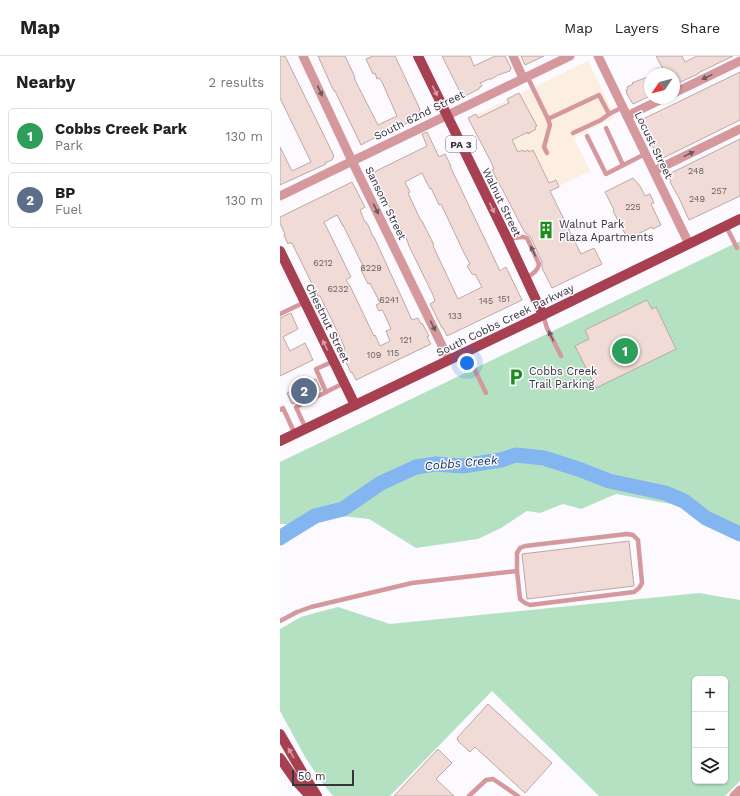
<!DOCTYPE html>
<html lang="en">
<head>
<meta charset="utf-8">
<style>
  body { margin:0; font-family:"Work Sans",sans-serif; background:#f2f2f2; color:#222 }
  .controls { position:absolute; right:12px; bottom:12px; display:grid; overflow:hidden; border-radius:6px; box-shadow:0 1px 3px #0004 }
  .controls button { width:36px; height:36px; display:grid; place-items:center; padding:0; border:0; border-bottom:1px solid #e0e0e0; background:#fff; color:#222; font:20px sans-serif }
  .compass { position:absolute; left:364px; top:12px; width:36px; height:36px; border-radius:50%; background:#fff; box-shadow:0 1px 3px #0004; rotate:235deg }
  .scale { position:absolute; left:12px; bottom:10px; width:62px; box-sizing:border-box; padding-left:4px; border:2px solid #37343a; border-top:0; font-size:11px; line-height:14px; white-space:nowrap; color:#37343a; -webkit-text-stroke:3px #fcfafe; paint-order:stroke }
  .you { position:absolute; left:187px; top:307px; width:14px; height:14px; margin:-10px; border:3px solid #fff; border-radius:50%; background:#1a73e8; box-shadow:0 0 0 6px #1a73e833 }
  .badge { display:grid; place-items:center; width:26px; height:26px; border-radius:50%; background:#ea580c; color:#fff; font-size:13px; font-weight:700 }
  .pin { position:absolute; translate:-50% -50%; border:2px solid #fff; box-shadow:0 1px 4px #0006 }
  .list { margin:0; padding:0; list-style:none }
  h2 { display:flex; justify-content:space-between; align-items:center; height:52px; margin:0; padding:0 16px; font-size:17px }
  h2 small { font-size:13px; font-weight:400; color:#767676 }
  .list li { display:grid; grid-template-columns:26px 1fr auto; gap:12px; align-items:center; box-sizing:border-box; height:56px; margin:0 8px 8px; padding:0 8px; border:1px solid #e0e0e0; border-radius:6px }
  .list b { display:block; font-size:15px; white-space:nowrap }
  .list p { margin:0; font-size:13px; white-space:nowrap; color:#767676 }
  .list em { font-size:13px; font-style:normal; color:#767676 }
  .icon { flex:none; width:22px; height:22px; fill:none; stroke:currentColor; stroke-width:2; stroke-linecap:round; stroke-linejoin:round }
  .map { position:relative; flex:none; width:460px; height:740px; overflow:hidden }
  header { display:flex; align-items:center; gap:24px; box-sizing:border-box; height:56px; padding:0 20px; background:#fff; border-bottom:1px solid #e0e0e0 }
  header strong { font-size:19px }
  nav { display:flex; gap:22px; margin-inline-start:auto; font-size:14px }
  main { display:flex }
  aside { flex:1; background:#fff }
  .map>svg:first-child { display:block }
</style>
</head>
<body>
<header>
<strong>Map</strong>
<nav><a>Map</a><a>Layers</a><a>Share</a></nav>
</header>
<main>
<aside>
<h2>Nearby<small>2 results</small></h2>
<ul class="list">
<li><span class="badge" style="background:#2e9e5b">1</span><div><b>Cobbs Creek Park</b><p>Park</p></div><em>130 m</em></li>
<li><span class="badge" style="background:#5c6f8a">2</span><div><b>BP</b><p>Fuel</p></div><em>130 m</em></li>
</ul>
</aside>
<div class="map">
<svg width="460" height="740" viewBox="0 0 460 740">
  <rect width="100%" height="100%" fill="#fcfafe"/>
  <path fill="#fcefe1" d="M308,5l27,56 -41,21 16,33 -76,37 -44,-90z"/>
  <g fill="#b5e1c3" fill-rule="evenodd">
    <path d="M460,185v295l-58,-30 -66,-12 -35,15 -18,-5 -23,9 -13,-2 -26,17 -23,11 -62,9 -47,-29 -37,-4 -30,9h-22v-62z"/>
    <path d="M419,537l41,7v181l-15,15h-126l-107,-105 -102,105h-57l-12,-15 -16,-24 -25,-46v-82l21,-12 10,-3 27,-7 52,17zM415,623h30v102h-30z"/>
  </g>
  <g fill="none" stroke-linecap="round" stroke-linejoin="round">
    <path stroke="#83b5f0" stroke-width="15" d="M0,482l1,-1 34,-21 28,-7 38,-26 35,-16 20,-3 26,2 39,-6 15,-5 28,3 37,12 28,11 56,12 19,8 22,17 34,16"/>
  </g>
  <g fill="#f1dbd6" stroke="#bda8a3" fill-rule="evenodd">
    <path d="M0,0h5l49,100 -2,4 -7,3 1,1 -46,21v-38l12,24 19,-9 -31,-64z"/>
    <path d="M38,0h27l9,19 1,5 23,45 19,-9 -15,-34 -3,-4 -2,1 -2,-6 -2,1 -7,-15 7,-3h22l23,49 2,5 -1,1 2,5 -29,15 -1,-2 -30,16 -26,-54h-1l-3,-6z"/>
    <path d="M162,0h28l4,10 21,-10h10l6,12 -1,3 -12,4 -5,3 -1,1h-3l-9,4 2,3 -3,2v1l-14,7 -1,-1 -2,1z"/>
    <path d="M241,0h23l-19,9z"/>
    <path d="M376,0h26l3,6 12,-6h36l-35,17v1l-24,11v-11h-22l11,-5z"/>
    <path d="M460,16v48l-81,40 -18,-40z"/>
    <path d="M370,20v20l-17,8 -6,-10 -1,-4 2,-1 -1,-2 6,-3 -1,-1z"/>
    <path d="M239,37l18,33 -2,1 1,2 -8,5v-2l-16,8 6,12 5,-2 1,2 4,-2 1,2 4,-2 16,33 7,-3 3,7 -9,4 31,63 13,-6 8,16 -50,24 -10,-20v-6l-12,-26 -5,-3 -15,-29 -18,-34 2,-1 -4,-9 -22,-42 8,-4 2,4 31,-15 -2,-4z"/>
    <path d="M147,76l12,25 6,-3 6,12h-1l50,105 6,-4 16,33 -75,36 -4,-8h-1l-12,-24 5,-3 -2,-6 -24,-49 -2,-6 -22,-42 -5,2 -12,-25 59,-29 -5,-12zM142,117l8,16 1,-1 8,17 2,-1 23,49 6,11 -3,2 5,8h1l1,1 1,-1 7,13 -24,12 -25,-53 1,-1 -12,-24h-1l-13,-28 2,-1 -5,-10z"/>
    <path d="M460,83v57l-51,24 -10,-22 -9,-16 1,-1 -4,-6z"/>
    <path d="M353,122l7,8 5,10 5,-2 4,9 -3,1 10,21 -8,4 -1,-2 -24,12 -15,-28 1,-1 -9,-18z"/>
    <path d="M72,126l13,25 -5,3 5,12h1l2,3 5,12h1l38,83 6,-2 3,6 1,-1 7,13 -2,1 4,7 -75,36 -4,-8 -1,1 -6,-13h1l-2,-5 1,-1 -2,-4 2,-1 -4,-10 -21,-43h-2l-26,-53 -1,1 -1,-2 -2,2 -4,-9 1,-1 -5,-11v-6zM57,159l6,11v-1l18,37 3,6 -3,2 7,14 2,-1 10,20 -4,2 3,6 3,-1 1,1 8,18 -5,2 4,10 -10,5 -5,-11 -1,1 -24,-50 -4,-6 5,-3 -27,-55z"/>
    <path d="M367,244l5,9 4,-2 20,42 -80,39 -21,-42 14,-7 -4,-9z"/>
    <path d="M11,257l7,16 -15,8 7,14 15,-8 8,17 -33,16v-58z"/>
    <path d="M36,323l5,11 -29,14 -5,-11 13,-6 -2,-3 6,-3 2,3z"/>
    <path d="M349,485l5,45 -107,13 -5,-45z"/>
    <path d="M208,648l64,59 -27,30 -50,-46 -5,5 -12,-11 -1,-3z"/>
    <path d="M158,693l14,14 -16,16 18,17h-60z"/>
  </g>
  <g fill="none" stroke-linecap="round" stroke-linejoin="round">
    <g stroke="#d4989d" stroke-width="4.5">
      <path d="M247,20l21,43 2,6 -6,22 3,6"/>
      <path d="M268,63l51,-24 10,19 14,-7"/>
      <path d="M326,72l17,37"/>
      <path d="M293,77l28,-13 8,-6"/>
      <path d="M307,80l19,38 39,-20"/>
      <path d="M446,170l11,22"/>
      <path d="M228,184c7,-2 13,-5 19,-2l12,26c-1,7 -7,10 -13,14"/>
      <path d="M0,258l25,-12"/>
      <path d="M263,259l4,13 14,28"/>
      <path d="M186,296l20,41"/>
      <path d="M46,336l18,-9"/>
      <path d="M0,354l3,-2 12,26"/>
      <path d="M26,373l-10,-22 30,-15 -10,-23 18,-8"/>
      <path d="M347,478l6,1 5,5 4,43 -3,5 -5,4 -104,13 -5,-2 -5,-4 -3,-28v-18l3,-5 5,-2z"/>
      <path d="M0,565l17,-9 14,-5 101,-24 105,-12"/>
      <path d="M189,740l17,-16 7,-1 25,17"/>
    </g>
    <g stroke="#d4989d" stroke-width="9">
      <path d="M23,0l49,105 97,199"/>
      <path d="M233,0l10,22"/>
      <path d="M318,0l91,188"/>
      <path d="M394,37l66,-32"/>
      <path d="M347,60l37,-18"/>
      <path d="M374,115l86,-42"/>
      <path d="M0,140l290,-140"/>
      <path d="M454,740l6,-6"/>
    </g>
    <g stroke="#a74050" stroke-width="10">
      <path d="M138,0l90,184 35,75"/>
      <path d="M0,195l75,154"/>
      <path d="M0,385l263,-126 197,-96"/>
      <path d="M0,678l25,43 12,19"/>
      <path d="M0,702l16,23 14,15"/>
    </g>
  </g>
  <defs><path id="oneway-solid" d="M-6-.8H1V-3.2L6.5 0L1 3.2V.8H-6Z"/></defs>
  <g fill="#6e575d">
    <use href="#oneway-solid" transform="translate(427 21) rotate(154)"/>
    <use href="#oneway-solid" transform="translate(40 35) rotate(65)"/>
    <use href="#oneway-solid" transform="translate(409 98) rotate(-26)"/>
    <use href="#oneway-solid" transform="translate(96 153) rotate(64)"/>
    <use href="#oneway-solid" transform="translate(253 195) rotate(-116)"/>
    <use href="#oneway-solid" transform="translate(153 270) rotate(64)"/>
    <use href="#oneway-solid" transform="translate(271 280) rotate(-116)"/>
  </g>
  <g fill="#d29da7">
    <use href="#oneway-solid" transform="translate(155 35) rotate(64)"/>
    <use href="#oneway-solid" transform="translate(212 152) rotate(64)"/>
    <use href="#oneway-solid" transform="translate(45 289) rotate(-116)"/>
    <use href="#oneway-solid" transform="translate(11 697) rotate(-120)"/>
  </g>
  <defs>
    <g id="building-bare" transform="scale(1.38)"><path d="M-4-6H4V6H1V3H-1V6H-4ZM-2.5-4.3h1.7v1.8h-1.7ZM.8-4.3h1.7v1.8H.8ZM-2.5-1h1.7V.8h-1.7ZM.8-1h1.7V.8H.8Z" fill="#1d8f18" stroke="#fcfafe" stroke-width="2.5" paint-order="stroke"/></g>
    <g id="parking-bare" transform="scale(1.38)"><path d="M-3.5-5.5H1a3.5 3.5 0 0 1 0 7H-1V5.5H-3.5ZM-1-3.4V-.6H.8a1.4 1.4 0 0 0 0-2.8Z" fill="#1d8f18" stroke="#fcfafe" stroke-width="2.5" paint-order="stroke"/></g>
  </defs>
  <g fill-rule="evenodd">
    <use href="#building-bare" x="266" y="174"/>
    <use href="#parking-bare" x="236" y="321"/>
  </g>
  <g text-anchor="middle" stroke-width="3" stroke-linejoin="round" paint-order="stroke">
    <g font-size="9" fill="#665e61">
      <text x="416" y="118">248</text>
      <text x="439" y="138">257</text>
      <text x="417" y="146">249</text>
      <text x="353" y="154">225</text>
      <text x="43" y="210">6212</text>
      <text x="91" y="215">6229</text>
      <text x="58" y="236">6232</text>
      <text x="224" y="246">151</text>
      <text x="109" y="247">6241</text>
      <text x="206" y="248">145</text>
      <text x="175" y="263">133</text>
      <text x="126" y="287">121</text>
      <text x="113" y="300">115</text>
      <text x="94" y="302">109</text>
    </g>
    <rect fill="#fcfafe" stroke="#726f75" stroke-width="1" x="166" y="80" width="30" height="16" rx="3"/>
    <g font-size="10" font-weight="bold" fill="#37343a">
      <text x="181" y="92">PA 3</text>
    </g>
    <g font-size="11" fill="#37343a" stroke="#fcfafe">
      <text transform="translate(139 59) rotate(-26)" y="4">South 62nd Street</text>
      <text transform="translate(374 89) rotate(64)" y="4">Locust Street</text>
      <text transform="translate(222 146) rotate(64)" y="4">Walnut Street</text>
      <text transform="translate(106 147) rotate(64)" y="4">Sansom Street</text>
      <text transform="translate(225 264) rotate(-26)" y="4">South Cobbs Creek Parkway</text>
      <text transform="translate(48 267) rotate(64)" y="4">Chestnut Street</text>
    </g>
    <g font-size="11" fill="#37343a" stroke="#fcfafe" text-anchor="start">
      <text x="279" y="172">Walnut Park<tspan x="279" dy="13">Plaza Apartments</tspan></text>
      <text x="249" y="319">Cobbs Creek<tspan x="249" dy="13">Trail Parking</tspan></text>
    </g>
    <g font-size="12" font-style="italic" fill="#0e3056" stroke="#fcfafe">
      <text transform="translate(181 407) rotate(-5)" y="4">Cobbs Creek</text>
    </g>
  </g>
</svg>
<div class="controls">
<button>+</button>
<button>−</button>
<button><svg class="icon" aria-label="layers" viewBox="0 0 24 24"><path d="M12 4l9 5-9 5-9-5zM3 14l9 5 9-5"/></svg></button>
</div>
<svg class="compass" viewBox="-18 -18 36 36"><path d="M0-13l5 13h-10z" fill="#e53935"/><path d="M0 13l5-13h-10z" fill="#767676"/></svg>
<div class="scale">50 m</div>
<div class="you"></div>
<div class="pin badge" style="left:345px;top:295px;background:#2e9e5b">1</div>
<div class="pin badge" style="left:24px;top:335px;background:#5c6f8a">2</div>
</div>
</main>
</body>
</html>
